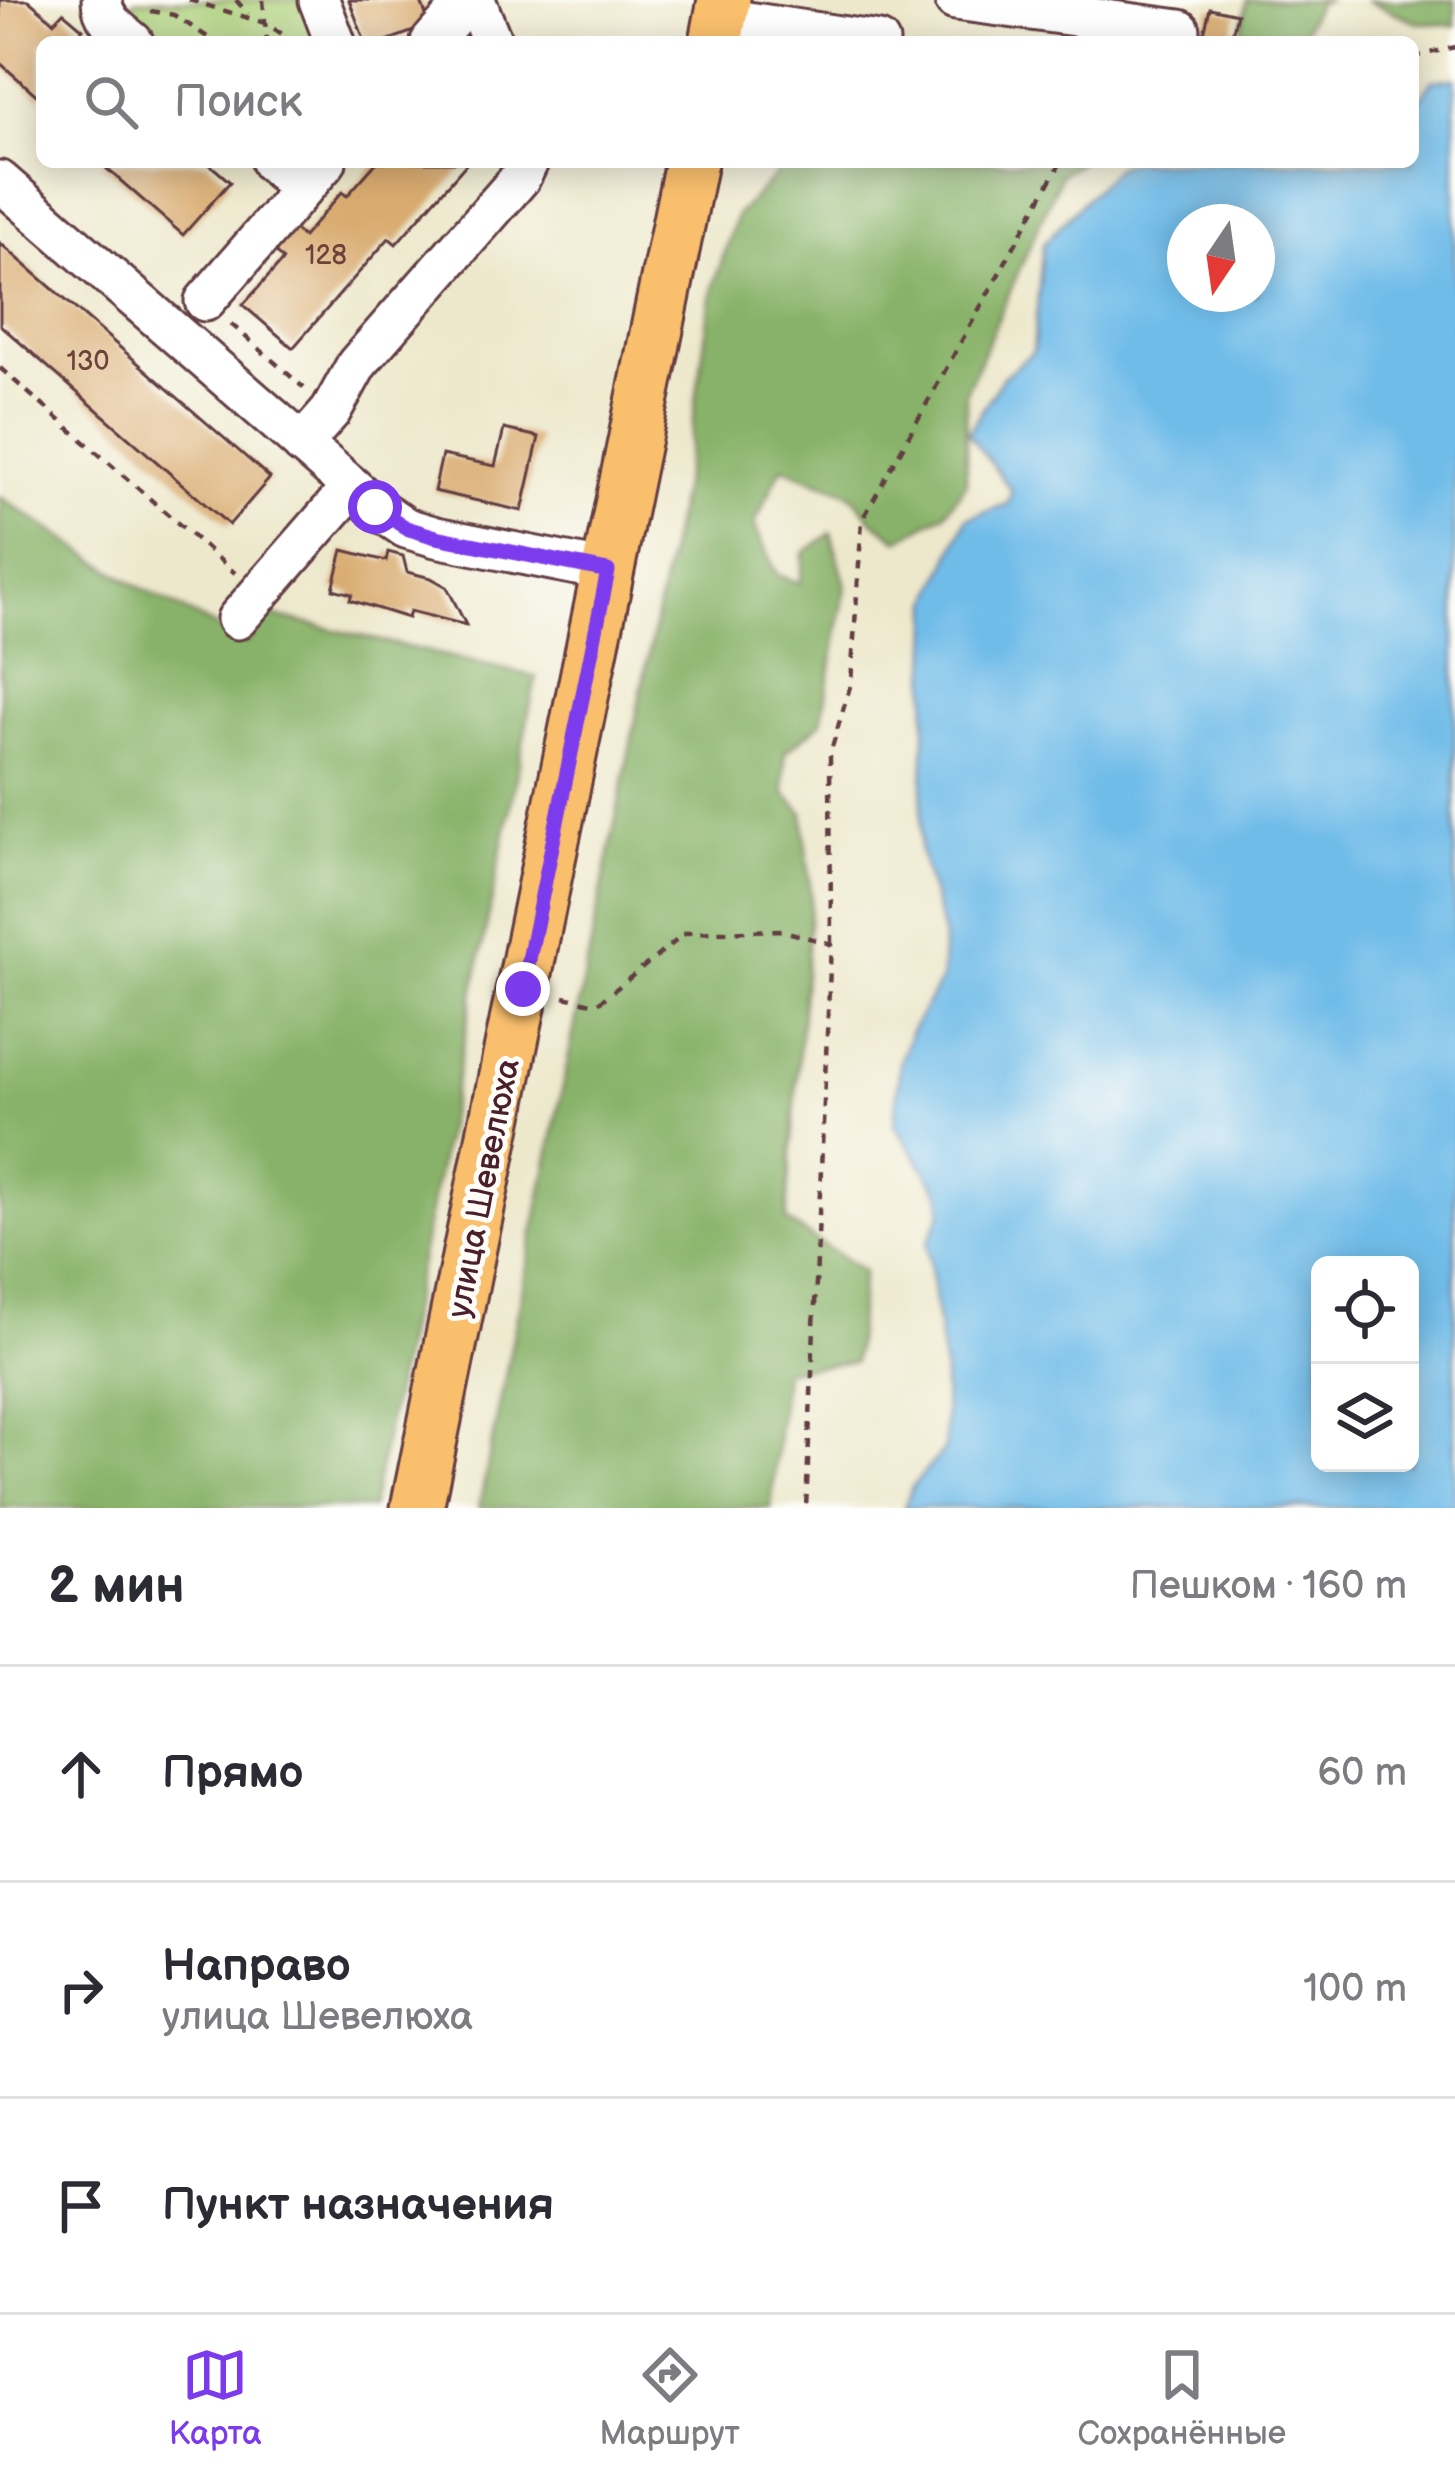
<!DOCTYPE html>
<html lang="ru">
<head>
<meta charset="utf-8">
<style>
  body { margin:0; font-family:"Balsamiq Sans",sans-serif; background:#f2f2f3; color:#2b2b33 }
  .controls { position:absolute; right:36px; bottom:36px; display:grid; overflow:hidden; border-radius:18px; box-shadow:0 6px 30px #0003 }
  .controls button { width:108px; height:108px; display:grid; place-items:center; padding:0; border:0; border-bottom:3px solid #e1e1e2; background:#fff; color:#2b2b33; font:60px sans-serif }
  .compass { position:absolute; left:1167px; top:204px; width:108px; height:108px; border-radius:50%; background:#fff; box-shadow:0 6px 30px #0003; rotate:193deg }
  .stop { position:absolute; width:36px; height:36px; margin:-27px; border:9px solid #7c3aed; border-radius:50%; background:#fff }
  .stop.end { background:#7c3aed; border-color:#fff; box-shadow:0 3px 12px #0008 }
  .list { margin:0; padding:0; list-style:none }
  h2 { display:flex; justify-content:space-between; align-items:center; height:156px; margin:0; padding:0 48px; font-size:51px }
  h2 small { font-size:39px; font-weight:400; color:#7c7c81 }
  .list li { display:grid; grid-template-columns:78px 1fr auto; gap:36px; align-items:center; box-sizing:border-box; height:216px; padding:0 48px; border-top:3px solid #e1e1e2 }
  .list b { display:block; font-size:45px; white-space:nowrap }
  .list p { margin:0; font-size:39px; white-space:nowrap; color:#7c7c81 }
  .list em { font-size:39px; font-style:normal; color:#7c7c81 }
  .icon { flex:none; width:66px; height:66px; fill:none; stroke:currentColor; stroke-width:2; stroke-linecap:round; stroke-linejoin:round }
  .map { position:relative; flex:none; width:1455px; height:1508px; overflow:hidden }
  .search { position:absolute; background:#fff; box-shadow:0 6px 30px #0003; left:36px; right:36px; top:36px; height:132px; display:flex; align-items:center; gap:30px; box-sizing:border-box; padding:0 42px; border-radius:18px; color:#7c7c81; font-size:45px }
  .sheet { height:804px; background:#fff }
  nav { display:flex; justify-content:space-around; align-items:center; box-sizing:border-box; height:168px; border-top:3px solid #e1e1e2; background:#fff; font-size:33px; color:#7c7c81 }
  nav a { display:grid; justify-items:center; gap:6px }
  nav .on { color:#7c3aed }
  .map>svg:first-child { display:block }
</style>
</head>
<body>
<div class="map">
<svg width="1455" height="1508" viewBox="0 0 1455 1508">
  <rect width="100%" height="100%" fill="#fdfcf7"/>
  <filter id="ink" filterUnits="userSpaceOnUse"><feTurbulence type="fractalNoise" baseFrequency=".00833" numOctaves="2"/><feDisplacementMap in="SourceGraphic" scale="24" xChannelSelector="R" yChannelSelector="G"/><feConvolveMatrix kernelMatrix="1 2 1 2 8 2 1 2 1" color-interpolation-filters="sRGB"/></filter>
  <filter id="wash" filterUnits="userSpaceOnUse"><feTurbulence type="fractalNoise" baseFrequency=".004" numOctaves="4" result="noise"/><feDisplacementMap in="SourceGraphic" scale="48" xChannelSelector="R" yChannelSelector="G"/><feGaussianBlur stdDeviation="2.7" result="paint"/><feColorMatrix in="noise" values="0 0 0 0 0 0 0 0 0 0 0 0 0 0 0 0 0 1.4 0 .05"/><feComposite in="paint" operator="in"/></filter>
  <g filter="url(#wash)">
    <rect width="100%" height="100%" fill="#ede8cc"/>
    <path fill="#abcf79" stroke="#7a7752" stroke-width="3" d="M135,0h174l16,42h-177l-28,-25z"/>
    <g fill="#88b269" stroke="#69684a" stroke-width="3">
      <path d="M1247,0h82l-11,3 -21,39h-58z"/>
      <path d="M1366,0h89v26l-38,-4z"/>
      <path d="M788,162h293l-20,12 -95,218v92l-21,29 -46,27 -27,-20 -21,-26 -69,-27 -28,58 23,50 23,8 4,-30 27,-20 15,53 -25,137 -36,29 -1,40 19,20 8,84 -25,325 77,50 -9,91 -70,8 -13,138h-292l208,-1047 25,-171 25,-75z"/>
      <path d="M0,497l130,85 117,61 23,-28 266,62 -165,831h-371z"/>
    </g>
    <path fill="#6fbce9" stroke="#5c6e8a" stroke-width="3" fill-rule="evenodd" d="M1455,78v1430h-551l8,-21 33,-38 -1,-79 -17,-126 15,-32 -1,-18 -47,-71 6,-61 11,-31 31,-53 1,-44 -23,-84 11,-250 36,-82 41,-14 4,-13 -44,-58 34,-55 31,-26 10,-108 74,-78 13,-4h283v-53l19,-28zM1185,222h72v72h-72zM1320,1265h90v198h-90z"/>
    <g id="blocks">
      <g fill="#d9ab70">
        <path d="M0,0h28l26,22 9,-10 20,17 -11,13h-30v58l-42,-37z"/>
        <path d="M349,0h71l10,25 -46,17h-19z"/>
        <path d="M1210,8l27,6 -7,28h-28z"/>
        <path d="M99,162h108l23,20 -47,53z"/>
        <path d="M377,162h91l-72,82 -7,-6 -96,110 -50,-43 40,-45 -10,-10 19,-22 11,9 39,-45 5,4z"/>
        <path d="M0,243l270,235 -41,47 -229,-200z"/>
        <path d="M504,429l35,8 -17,74 -88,-20 8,-36 53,11z"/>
        <path d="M343,550l43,11 2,-9 15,4 4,16 24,6 16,9 19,38 -56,-14 -2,7 -58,-18 2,-6 -19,-5z"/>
      </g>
    </g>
  </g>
  <g filter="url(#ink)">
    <use href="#blocks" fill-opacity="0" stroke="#623d43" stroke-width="3"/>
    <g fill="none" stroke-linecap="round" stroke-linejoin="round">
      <g stroke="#623d43" stroke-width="45">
        <g id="minor">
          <path d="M102,0c0,20 17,30 31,42"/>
          <path d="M319,0l16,42"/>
          <path d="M475,0l17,42"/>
          <path d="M955,0l225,30"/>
          <path d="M721,18l158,24"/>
          <path d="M431,42l37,-42"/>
          <path d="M271,162l31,27"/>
          <path d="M0,181l375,326 31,21 30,9 171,34"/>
          <path d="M205,301l121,-139"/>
          <path d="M302,444l29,-33 26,-47 163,-186 8,-16"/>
          <path d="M237,619l115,-132"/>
        </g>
      </g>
      <g stroke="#623d43" stroke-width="57">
        <g id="major">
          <path d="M716,42l8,-42"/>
          <path d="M417,1508l274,-1346"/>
        </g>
      </g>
      <g stroke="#623d43" stroke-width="4.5" stroke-dasharray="9 9" stroke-linecap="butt">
        <path d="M189,0l76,23 30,19"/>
        <path d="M236,0l12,14"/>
        <path d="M263,0l4,42"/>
        <path d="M151,11l23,4 41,27"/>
        <path d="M1413,57l42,-10"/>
        <path d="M231,324l73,64"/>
        <path d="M0,368l235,205"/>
        <path d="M831,944l-1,-190 21,-71 11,-163 199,-358"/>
        <path d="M564,997l33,7 89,-71 94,-3 51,14 -25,564"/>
      </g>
      <use href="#minor" stroke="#fff" stroke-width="39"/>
      <use href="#major" stroke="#f9bf6d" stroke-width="51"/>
    </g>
  </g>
  <g fill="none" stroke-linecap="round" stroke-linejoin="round" filter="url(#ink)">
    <path stroke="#7c3aed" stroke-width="15" d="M375,507l31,21 30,9 172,34 -85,418"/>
  </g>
  <g text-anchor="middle" stroke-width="10" stroke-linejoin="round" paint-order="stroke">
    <g font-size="27" fill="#6e423c">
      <text x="326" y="264">128</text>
      <text x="88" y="370">130</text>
    </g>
    <g font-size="33" fill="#4a1f2b" stroke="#fdfcf7">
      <text transform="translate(482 1188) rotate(-79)" y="12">улица Шевелюха</text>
    </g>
  </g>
</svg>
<div class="controls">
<button><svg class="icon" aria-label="locate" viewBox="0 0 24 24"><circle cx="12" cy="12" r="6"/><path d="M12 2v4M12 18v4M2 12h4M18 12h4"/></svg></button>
<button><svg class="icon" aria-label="layers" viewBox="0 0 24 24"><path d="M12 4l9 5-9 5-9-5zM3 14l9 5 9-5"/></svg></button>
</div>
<svg class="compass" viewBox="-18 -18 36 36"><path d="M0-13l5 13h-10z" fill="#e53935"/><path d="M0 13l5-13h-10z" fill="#7c7c81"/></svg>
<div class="stop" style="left:375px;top:507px"></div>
<div class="stop end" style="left:523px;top:989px"></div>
<div class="search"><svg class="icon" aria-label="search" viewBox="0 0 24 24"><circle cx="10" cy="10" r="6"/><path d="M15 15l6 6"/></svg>Поиск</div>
</div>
<section class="sheet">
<h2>2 мин<small>Пешком · 160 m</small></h2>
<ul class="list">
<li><svg class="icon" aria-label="ahead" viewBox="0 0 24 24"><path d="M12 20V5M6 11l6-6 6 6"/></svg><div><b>Прямо</b></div><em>60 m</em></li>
<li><svg class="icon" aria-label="right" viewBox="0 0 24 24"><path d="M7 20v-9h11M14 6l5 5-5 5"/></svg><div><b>Направо</b><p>улица Шевелюха</p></div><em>100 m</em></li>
<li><svg class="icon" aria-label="arrive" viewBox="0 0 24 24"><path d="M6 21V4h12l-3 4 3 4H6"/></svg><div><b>Пункт назначения</b></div></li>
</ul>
</section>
<nav>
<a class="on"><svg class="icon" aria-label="map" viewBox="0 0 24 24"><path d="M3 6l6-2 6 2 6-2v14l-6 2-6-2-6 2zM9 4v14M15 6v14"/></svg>Карта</a>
<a><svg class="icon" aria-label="directions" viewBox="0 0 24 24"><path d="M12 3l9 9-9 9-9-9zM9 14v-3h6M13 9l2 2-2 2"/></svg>Маршрут</a>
<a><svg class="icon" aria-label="saved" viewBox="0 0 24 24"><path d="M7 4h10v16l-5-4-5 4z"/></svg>Сохранённые</a>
</nav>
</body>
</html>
